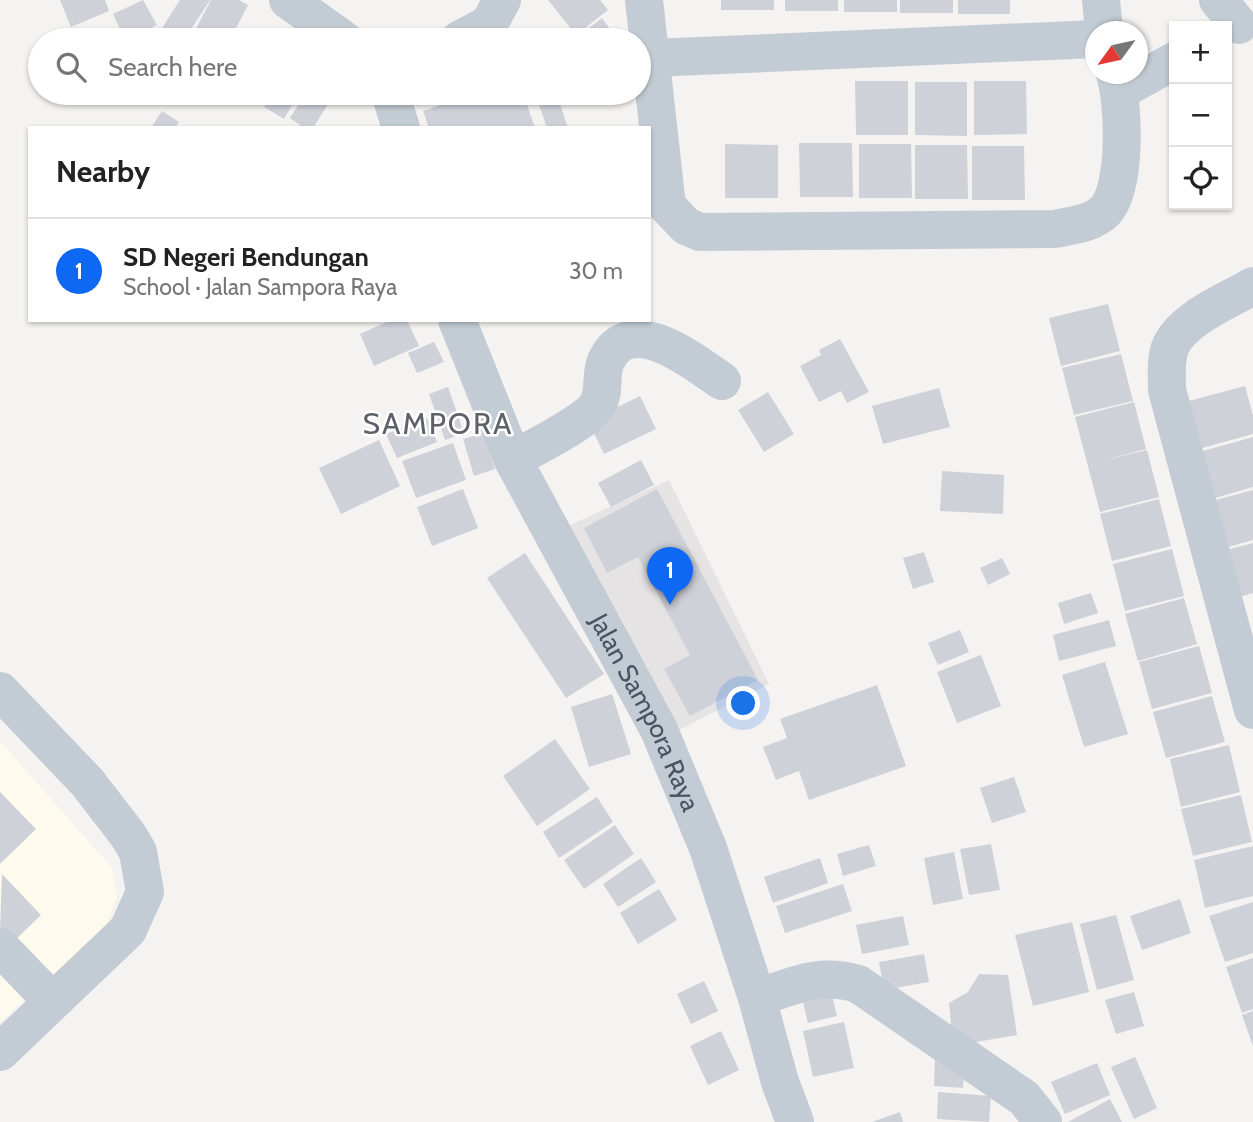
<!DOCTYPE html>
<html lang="en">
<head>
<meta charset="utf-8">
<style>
  body { margin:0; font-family:Cabin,sans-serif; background:#f2f2f2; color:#222 }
  .controls { position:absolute; right:21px; top:21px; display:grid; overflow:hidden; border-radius:0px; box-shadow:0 2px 5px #0004 }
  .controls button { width:63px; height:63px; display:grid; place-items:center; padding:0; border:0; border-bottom:2px solid #e0e0e0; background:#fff; color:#222; font:35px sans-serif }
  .compass { position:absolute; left:1085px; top:21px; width:63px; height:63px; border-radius:50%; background:#fff; box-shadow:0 2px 5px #0004; rotate:237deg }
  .you { position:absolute; left:744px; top:704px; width:24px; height:24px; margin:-18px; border:5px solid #fff; border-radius:50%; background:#1a73e8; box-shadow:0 0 0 10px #1a73e833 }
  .badge { display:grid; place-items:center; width:46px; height:46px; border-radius:50%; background:#0e68f3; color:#fff; font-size:23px; font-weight:700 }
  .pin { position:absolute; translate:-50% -58px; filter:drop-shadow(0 2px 4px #0008) }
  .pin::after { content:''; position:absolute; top:37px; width:24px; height:21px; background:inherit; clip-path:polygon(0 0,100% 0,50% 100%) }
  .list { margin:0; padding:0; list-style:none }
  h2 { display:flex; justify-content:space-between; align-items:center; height:91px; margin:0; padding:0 28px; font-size:30px }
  h2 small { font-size:23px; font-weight:400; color:#767676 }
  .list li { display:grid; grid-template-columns:46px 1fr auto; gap:21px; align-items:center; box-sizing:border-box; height:105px; padding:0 28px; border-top:2px solid #e0e0e0 }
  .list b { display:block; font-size:26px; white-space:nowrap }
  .list p { margin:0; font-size:23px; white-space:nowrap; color:#767676 }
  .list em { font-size:23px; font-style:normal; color:#767676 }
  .icon { flex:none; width:38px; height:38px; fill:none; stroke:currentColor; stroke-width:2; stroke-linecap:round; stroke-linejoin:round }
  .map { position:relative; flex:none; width:1253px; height:1122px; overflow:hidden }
  .search { position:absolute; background:#fff; box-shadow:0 2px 5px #0004; left:28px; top:28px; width:623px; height:77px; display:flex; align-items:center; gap:18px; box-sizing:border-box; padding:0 24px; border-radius:38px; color:#767676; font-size:26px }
  .panel { position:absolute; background:#fff; box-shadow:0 2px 5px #0004; left:28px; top:126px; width:623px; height:196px; border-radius:0px }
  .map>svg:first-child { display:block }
</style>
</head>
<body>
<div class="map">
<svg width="1253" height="1122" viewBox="0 0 1253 1122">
  <rect width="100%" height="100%" fill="#f5f2f2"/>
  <path fill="#fefaed" d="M0,741l112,127 5,29 -12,31 -105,94z"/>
  <path fill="#e6e3e4" d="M669,480l100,204 -92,47 -109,-205z"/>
  <g fill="#ced1d8">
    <path d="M60,0h45l4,11 -38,16z"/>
    <path d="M143,0l14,25 -32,15 -12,-26z"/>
    <path d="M180,0h30l-26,40 -22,-12z"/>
    <path d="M211,0h28l9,5 -18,35h-40z"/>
    <path d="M548,0h52l8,10 -32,25z"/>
    <rect x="721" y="0" width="53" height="10"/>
    <rect x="785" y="0" width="53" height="11"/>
    <rect x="844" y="0" width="53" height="12"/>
    <rect x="900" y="0" width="53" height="13"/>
    <rect x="958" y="0" width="52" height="14"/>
    <path d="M602,18l16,22h-39l-2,-3z"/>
    <path d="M855,81h53v54h-52z"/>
    <path d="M974,81h52l1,53 -53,1z"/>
    <path d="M915,82h52v54l-52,-1z"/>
    <path d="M273,93h26l-15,26 -20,-12z"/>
    <path d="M306,93h29l-22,35h-9l-14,-10z"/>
    <path d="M475,93h48l12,35h-106l-6,-17z"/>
    <path d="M557,95l11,33h-21l-9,-26z"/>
    <path d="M162,111l17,11 -4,6h-24z"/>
    <path d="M799,143h53l1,54h-53z"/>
    <path d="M725,144l53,1v53h-53z"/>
    <path d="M859,144h52l1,54h-53z"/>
    <path d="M915,145h52l1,54h-53z"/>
    <path d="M972,146h52l1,54h-53z"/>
    <path d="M1108,304l12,47 -59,15 -12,-48z"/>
    <path d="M391,320h16l12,26 -45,20 -14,-32z"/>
    <path d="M840,339l29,53 -22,11 -6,-12 -22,11 -19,-36 21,-11 -2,-5z"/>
    <path d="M434,342l10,20 -27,11 -9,-20z"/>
    <path d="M1121,354l12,47 -59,14 -12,-47z"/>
    <path d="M1245,386l8,30v18l-54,15 -14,-47z"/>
    <path d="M448,387l16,46 -19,7 -16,-46z"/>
    <path d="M939,388l11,39 -67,17 -11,-38z"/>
    <path d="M768,392l26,42 -30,18 -26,-42z"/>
    <path d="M640,396l16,33 -52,25 -16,-33z"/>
    <path d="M1134,402l12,47 -41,11 42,-10 12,47 -59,15 -25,-95z"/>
    <path d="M427,418l10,24 -40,16 -11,-24z"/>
    <path d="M484,433l11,36 -21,7 -11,-37z"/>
    <path d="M1253,437v50l-41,12 -13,-47z"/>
    <path d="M379,440l21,46 -59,28 -22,-46z"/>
    <path d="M453,443l13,37 -50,18 -14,-37z"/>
    <path d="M641,460l13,25 -43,22 -13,-24z"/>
    <path d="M942,471l62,4 -1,39 -63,-3z"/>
    <path d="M463,489l15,39 -46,18 -15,-39z"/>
    <path d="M657,489l101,191 -68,36 -26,-47 26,-14 -52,-98 -31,16 -23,-45z"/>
    <path d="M1253,490v50l-28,8 -13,-47z"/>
    <path d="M1159,499l12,47 -59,15 -12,-47z"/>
    <path d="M1253,543v50l-14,4 -13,-47z"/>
    <path d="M1172,549l12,47 -59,15 -12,-47z"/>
    <path d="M924,552l10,30 -21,7 -10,-31z"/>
    <path d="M525,553l79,121 -38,24 -79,-120z"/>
    <path d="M1002,558l8,16 -22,11 -8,-17z"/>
    <path d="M1091,593l7,20 -34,11 -6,-21z"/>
    <path d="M1184,598l13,46 -59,17 -13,-47z"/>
    <path d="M1109,620l7,26 -57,15 -6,-26z"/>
    <path d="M960,630l9,22 -31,13 -10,-22z"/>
    <path d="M1199,646l13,47 -60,16 -13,-47z"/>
    <path d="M981,655l20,51 -44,17 -20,-51z"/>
    <path d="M1105,662l23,72 -44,13 -22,-72z"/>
    <path d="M877,685l29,81 -97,34 -10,-29 -23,9 -13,-33 24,-9 -7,-19z"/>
    <path d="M612,694l19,60 -42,13 -18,-60z"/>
    <path d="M1212,696l13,46 -59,16 -13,-46z"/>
    <path d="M555,739l35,50 -53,37 -34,-50z"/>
    <path d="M1229,745l11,47 -59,15 -11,-48z"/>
    <path d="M1014,777l12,35 -34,11 -12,-35z"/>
    <path d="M0,792l36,37 -36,35z"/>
    <path d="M1241,795l11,47 -59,14 -12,-47z"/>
    <path d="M597,797l16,25 -54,36 -16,-26z"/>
    <path d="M615,825l19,29 -50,35 -20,-29z"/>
    <path d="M991,844l9,46 -31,5 -9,-46z"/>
    <path d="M869,845l7,21 -33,10 -6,-22z"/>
    <path d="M1253,846v50l-48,12 -11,-48z"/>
    <path d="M954,852l9,47 -30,6 -9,-47z"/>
    <path d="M641,858l15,24 -38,25 -15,-23z"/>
    <path d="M820,858l8,25 -55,20 -9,-26z"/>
    <path d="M2,874l39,41 -29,28 -12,-13z"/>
    <path d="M843,884l9,27 -67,22 -9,-27z"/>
    <path d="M659,889l18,31 -39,24 -18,-31z"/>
    <path d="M1180,899l11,34 -49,17 -12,-34z"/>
    <path d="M1253,902v51l-28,9 -16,-46z"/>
    <path d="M1116,915l18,65 -37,10 -17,-66z"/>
    <path d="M903,916l6,29 -47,9 -6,-29z"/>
    <path d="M1072,922l17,70 -56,14 -18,-71z"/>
    <path d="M924,954l5,28 -45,8 -5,-28z"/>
    <path d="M1253,958v51l-11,4 -16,-46z"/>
    <path d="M979,974l29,1 9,60 -64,11 -4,-43 19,-11z"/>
    <path d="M704,981l14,30 -27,13 -14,-30z"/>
    <path d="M829,983l8,33 -29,7 -8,-33z"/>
    <path d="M1134,992l10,34 -28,8 -11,-34z"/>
    <path d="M1253,1011v35l-11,-31z"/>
    <path d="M844,1022l10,46 -41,9 -10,-46z"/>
    <path d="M721,1031l18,39 -31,15 -18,-39z"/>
    <path d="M935,1056l30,2 -2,30 -29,-2z"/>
    <path d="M1135,1057l22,51 -23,11 -23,-52z"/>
    <path d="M1097,1063l13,32 -45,19 -14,-32z"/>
    <path d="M938,1092l53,4 -2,26 -52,-3z"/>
    <path d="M1110,1099l12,23h-54z"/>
    <path d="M900,1112l3,10h-31z"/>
  </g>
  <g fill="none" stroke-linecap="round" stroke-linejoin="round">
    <g stroke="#c3ccd4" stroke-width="38">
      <path d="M288,0l56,40"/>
      <path d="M644,0l23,206 19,20 14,6 355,-3c17,-4 37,-5 50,-18 22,-23 19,-108 10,-137"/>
      <path d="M1101,0l3,32"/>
      <path d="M1218,0l21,25"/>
      <path d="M459,40l30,-16 13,-24"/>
      <path d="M651,58l445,-19"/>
      <path d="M1120,91l54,-30"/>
      <path d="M390,93l11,35"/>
      <path d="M1253,286c-25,15 -68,31 -82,59 -6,14 -4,30 -4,45l86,320"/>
      <path id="s1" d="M457,320l56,140 146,270 49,118 49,150 23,84 15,40"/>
      <path d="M513,460c21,-13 68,-35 82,-52 12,-14 4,-33 11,-47 24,-52 89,2 116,20"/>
      <path d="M0,691l87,91 41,53 10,17 7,40 -17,38 -128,122"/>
      <path d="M0,947l52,54"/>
      <path d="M757,998c37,-12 62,-26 101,-14l166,114 19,24"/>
    </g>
  </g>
  <g text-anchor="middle" stroke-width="5" stroke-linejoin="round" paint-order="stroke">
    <g font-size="26" fill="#485462" stroke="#fff">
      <text dy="9" stroke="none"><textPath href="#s1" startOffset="436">Jalan Sampora Raya</textPath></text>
    </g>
    <g font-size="30" letter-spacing="2" fill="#5e6268" stroke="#fff">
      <text x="438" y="434">SAMPORA</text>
    </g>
  </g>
</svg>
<div class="controls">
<button>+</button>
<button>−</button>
<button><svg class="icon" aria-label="locate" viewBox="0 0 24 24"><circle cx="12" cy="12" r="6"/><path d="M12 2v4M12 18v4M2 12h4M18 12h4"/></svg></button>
</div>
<svg class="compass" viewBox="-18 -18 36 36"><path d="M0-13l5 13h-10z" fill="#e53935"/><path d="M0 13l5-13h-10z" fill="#767676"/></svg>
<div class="you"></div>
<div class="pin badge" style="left:670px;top:605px">1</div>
<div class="search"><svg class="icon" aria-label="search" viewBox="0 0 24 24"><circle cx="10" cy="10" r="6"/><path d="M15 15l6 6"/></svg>Search here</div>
<section class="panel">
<h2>Nearby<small></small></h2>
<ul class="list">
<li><span class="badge">1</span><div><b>SD Negeri Bendungan</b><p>School · Jalan Sampora Raya</p></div><em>30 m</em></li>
</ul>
</section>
</div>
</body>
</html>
